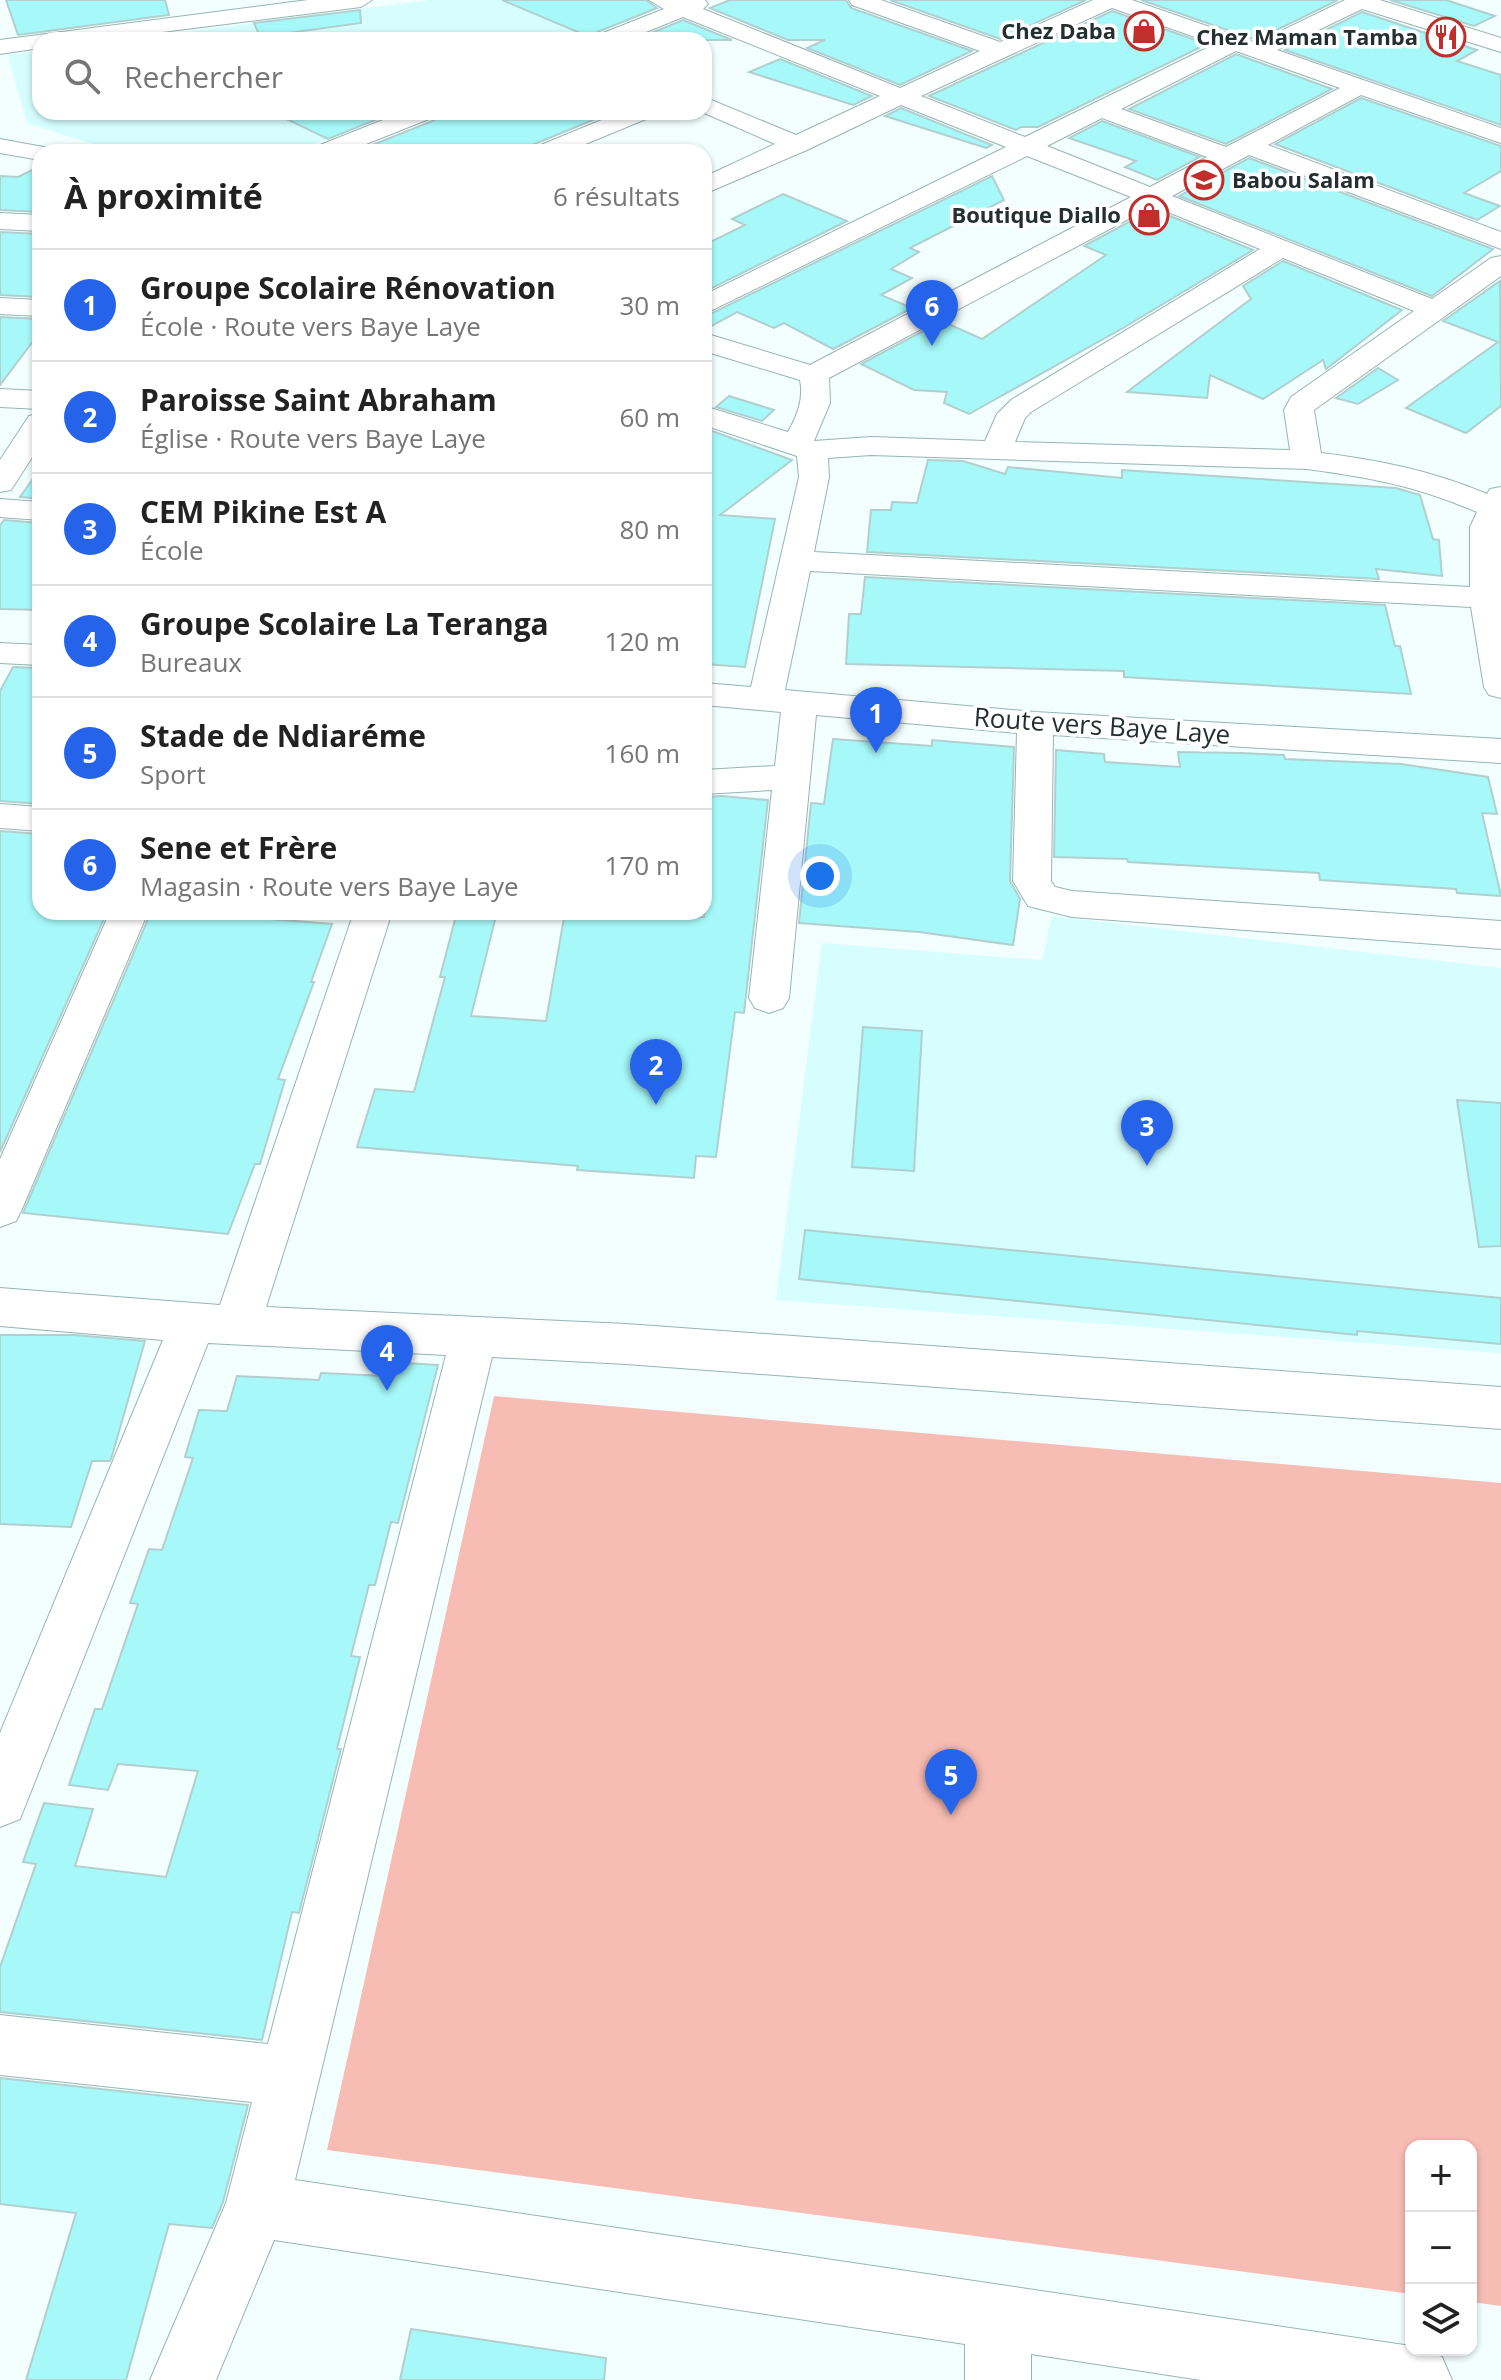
<!DOCTYPE html>
<html lang="fr">
<head>
<meta charset="utf-8">
<style>
  body { margin:0; font-family:"Open Sans",sans-serif; background:#f6f6f6; color:#222 }
  .controls { position:absolute; right:24px; bottom:24px; display:grid; overflow:hidden; border-radius:16px; box-shadow:0 2px 6px #0004 }
  .controls button { width:72px; height:72px; display:grid; place-items:center; padding:0; border:0; border-bottom:2px solid #e0e0e0; background:#fff; color:#222; font:40px sans-serif }
  .you { position:absolute; left:820px; top:876px; width:28px; height:28px; margin:-20px; border:6px solid #fff; border-radius:50%; background:#1a73e8; box-shadow:0 0 0 12px #1a73e833 }
  .badge { display:grid; place-items:center; width:52px; height:52px; border-radius:50%; background:#2563eb; color:#fff; font-size:26px; font-weight:700 }
  .pin { position:absolute; translate:-50% -66px; filter:drop-shadow(0 2px 4px #0008) }
  .pin::after { content:''; position:absolute; top:42px; width:28px; height:24px; background:inherit; clip-path:polygon(0 0,100% 0,50% 100%) }
  .list { margin:0; padding:0; list-style:none }
  h2 { display:flex; justify-content:space-between; align-items:center; height:104px; margin:0; padding:0 32px; font-size:34px }
  h2 small { font-size:26px; font-weight:400; color:#767676 }
  .list li { display:grid; grid-template-columns:52px 1fr auto; gap:24px; align-items:center; box-sizing:border-box; height:112px; padding:0 32px; border-top:2px solid #e0e0e0 }
  .list b { display:block; font-size:30px; white-space:nowrap }
  .list p { margin:0; font-size:26px; white-space:nowrap; color:#767676 }
  .list em { font-size:26px; font-style:normal; color:#767676 }
  .icon { flex:none; width:44px; height:44px; fill:none; stroke:currentColor; stroke-width:2; stroke-linecap:round; stroke-linejoin:round }
  .map { position:relative; flex:none; width:1501px; height:2380px; overflow:hidden }
  .search { position:absolute; background:#fff; box-shadow:0 2px 6px #0004; left:32px; top:32px; width:680px; height:88px; display:flex; align-items:center; gap:20px; box-sizing:border-box; padding:0 28px; border-radius:24px; color:#767676; font-size:30px }
  .panel { position:absolute; background:#fff; box-shadow:0 2px 6px #0004; left:32px; top:144px; width:680px; height:776px; border-radius:24px }
  .map>svg:first-child { display:block }
</style>
</head>
<body>
<div class="map">
<svg width="1501" height="2380" viewBox="0 0 1501 2380">
  <rect width="100%" height="100%" fill="#f3fffe"/>
  <g fill="#d6fefe">
    <path d="M430,0h217l17,7 -84,33h-455z"/>
    <path d="M40,51v61h356l-102,40h-176l-91,-29 -19,-68z"/>
    <path d="M1052,916l449,52v385l-725,-53 46,-357 220,17z"/>
  </g>
  <path fill="#f7bcb4" d="M494,1396l1007,87v823l-30,-4v-156h-60v148l-1084,-144z"/>
  <g fill="#a7f9f9" stroke="#b2cfcf" stroke-width="2">
    <path d="M6,0h159l4,15 -151,20z"/>
    <path d="M502,0h144l11,8 -60,24 -5,6z"/>
    <path d="M730,0h116l5,8 121,43 -72,34 -93,-37 18,-8h-37l-78,-32z"/>
    <path d="M890,0h196l-86,39z"/>
    <path d="M1141,0h197l-82,40z"/>
    <path d="M1390,0h56l49,16 -21,10z"/>
    <path d="M360,10l1,13 -101,14 -6,-14z"/>
    <path d="M1112,11l95,33 -169,83h-17l-5,3 -87,-34z"/>
    <path d="M1362,12l115,38 -20,11 44,14v50l-216,-75z"/>
    <path d="M683,20l49,20h-98z"/>
    <path d="M1236,54l96,35 -106,55 -97,-35z"/>
    <path d="M780,59l92,37 -19,9 -104,-33z"/>
    <path d="M1361,98l140,48v25l-37,22 36,13 -23,14 -202,-76z"/>
    <path d="M901,108l91,37 -6,3 -101,-32z"/>
    <path d="M272,112h123l-67,27z"/>
    <path d="M440,112h170v1l-95,39h-160l80,-32z"/>
    <path d="M1102,121l98,36 -43,23 -32,-13 11,-6 -67,-23z"/>
    <path d="M1249,158l244,91 -61,47 -253,-100z"/>
    <path d="M40,166v46l-40,-2v-34l18,1z"/>
    <path d="M992,176l12,24 -94,48 9,4 -28,17 21,9 -31,17 31,13 -79,41 -49,-26 -10,5 -37,-16 -33,18v-13z"/>
    <path d="M783,194l64,27 -143,71v-47l41,-20 -13,-6z"/>
    <path d="M1153,209l100,41 -130,78 -154,86 -25,-11 3,-11 -33,-2 -53,-26 81,-43 40,18 124,-84 -22,-9z"/>
    <path d="M0,232l40,2v63l-40,-2z"/>
    <path d="M1283,261l119,49 -76,59 -3,-9 -60,39 -53,-24 -3,23 -80,-6 124,-93 -8,-13z"/>
    <path d="M1500,281l1,125 -35,27 -60,-25 92,-66 -55,-21z"/>
    <path d="M0,317l40,2v13l-40,53z"/>
    <path d="M1378,368l20,12 -40,24 -22,-6z"/>
    <path d="M729,396l45,14 -12,11 -46,-14z"/>
    <path d="M704,428l88,32 -72,55 55,4 -30,148 -41,-3z"/>
    <path d="M928,460l35,1 42,13 3,-7 114,11v-8l274,18 24,7 13,44 6,1 3,36 -66,-7 3,10 -512,-27 4,-42h20l1,-8 25,1z"/>
    <path d="M40,469v30l-20,-2z"/>
    <path d="M4,520l36,3v87l-40,-1v-84z"/>
    <path d="M865,577l520,28 10,41h5l11,48 -287,-17v-6l-278,-7 3,-50h12z"/>
    <path d="M13,667l27,1v136l-40,-3v-110z"/>
    <path d="M833,739l99,7v-6l82,7 -4,134 10,18 -7,46 -94,-13 -120,-9 12,-120 13,1z"/>
    <path d="M1056,750l48,4 1,8 75,5 -2,-15 63,1 43,2 1,4 116,5 87,13 9,37 -15,-1 19,83 -44,-3 -1,-4 -136,-9 -1,-7 -191,-11 -1,-3 -73,-2z"/>
    <path d="M722,796l46,4 -24,213 -9,-1 -19,145 -20,-1 -2,22 -117,-8 1,-4 -221,-19 18,-58 39,3 31,-115h-5l17,-65h40l-26,104 75,5 19,-109 139,5v-120z"/>
    <path d="M0,831l40,3v78h67l-107,240z"/>
    <path d="M151,912h84l-1,4 98,8 -21,58h3l-36,97 7,1 -25,84h-5l-27,70 -205,-21z"/>
    <path d="M863,1027l59,4 -8,140 -62,-4z"/>
    <path d="M1457,1100l44,3v143l-22,1z"/>
    <path d="M805,1230l696,68v46l-144,-13v4l-558,-56z"/>
    <path d="M0,1335h74l71,6 -33,115 -2,5h-18l-21,66 -71,-3z"/>
    <path d="M388,1362l50,3 -40,158 -7,-1 -16,63h-6l-18,71 9,1 -23,92h4l-42,164 -7,-1 -30,128 -262,-28v-45l36,-103 -13,-2 21,-59 49,6 -18,57 91,11 32,-106 -80,-7 -10,26 -39,-5 26,-76h7l36,-105 -8,-1 19,-54 13,1 31,-92 -8,-1 14,-47 28,1 10,-35 82,4 2,-7 65,3z"/>
    <path d="M0,2078l248,27 -25,97 -11,26 -43,-4 -43,156h-100l50,-167 -76,-9z"/>
    <path d="M411,2329l195,29 -2,22h-204z"/>
  </g>
  <g fill="none" stroke-linecap="round" stroke-linejoin="round">
    <g stroke="#97b4b4" stroke-width="2">
      <g id="minor">
        <path d="M308,0h64l-11,7 -263,33h-58v8l-40,6v-14z"/>
        <path d="M649,0h56l3,4 -5,5 197,79 80,-37 -128,-46 -3,-5h32l119,42 93,-42h39l124,43 89,-43h35l121,38v14l-139,-43 -85,41 224,78v15l-140,-48 -93,50 233,87v17l-252,-94 -77,41 260,103 59,-41 10,-2v20l-187,134 7,43c58,7 112,18 166,41l3,-5 11,-2v211l-12,-3 -5,-8 -13,-80 -661,-36 -25,119 250,22 466,27v24l-448,-28 -2,146 4,6 17,4 429,30v28l-429,-32 -44,-11 -15,-25 4,-148 -201,-18 -27,283 -6,10 -14,5 -14,-5 -6,-10 23,-208 -68,4v-24l71,-4 6,-54 -77,-7v-22l47,4 48,-210 -2,-21 -93,-31v-19l84,26c9,-16 16,-33 12,-52l-96,-29v-18l106,32 321,-168 -104,-41 -323,158v-19l302,-148 -105,-42 -94,45 -103,44v-17l71,-33 -73,-32 2,-15 92,38 84,-39 -197,-79 -57,23h-31l3,-5 66,-26zM1112,8l103,36 -190,93 -104,-41zM1236,51l104,37 -114,59 -105,-38zM1102,118l105,39 -57,30 -103,-41zM1153,206l107,43 -249,151 -14,14 -12,27 -114,-4 -57,4 16,-38 -1,-25zM1283,258l131,53 -123,86 -7,13 6,40 -275,-8 10,-24 6,-6zM871,455l436,14c67,9 108,17 170,43l-7,15v60l-656,-35 15,-75 -1,-19z"/>
        <path d="M403,112h34l-3,5 -88,35h-34l3,-5z"/>
        <path d="M621,112h33l-3,5 -85,35h-33l3,-5z"/>
        <path d="M0,139l49,9 3,4h-12v8l-40,-7z"/>
        <path d="M0,213l40,2v16l-40,-2z"/>
        <path d="M0,298l40,2v16l-40,-2z"/>
        <path d="M0,389l40,2v18l-40,-2z"/>
        <path d="M40,413v32l-29,45 -11,2v-32l29,-44z"/>
        <path d="M0,499l40,3v18l-40,-3z"/>
        <path d="M0,643l40,2v20l-40,-2z"/>
        <path d="M0,804l40,3v24l-40,-3z"/>
        <path d="M110,912h38l-126,297 -6,12 -16,6v-68z"/>
        <path d="M354,912h38l-126,395 360,17 875,63v42l-875,-65 -134,-7 -197,823 1116,166v4h15l16,7 10,23h-251l-170,-26v26h-66v-36l-691,-104 -58,140h-66l76,-177 26,-101 -252,-27v-60l268,29 178,-689 -238,-12 -188,476 -20,8v-94l163,-393 -163,-14v-38l220,17z"/>
      </g>
    </g>
    <use href="#minor" fill="#fff" fill-rule="evenodd"/>
  </g>
  <defs>
    <g id="shop-ring" transform="scale(2)"><circle r="9.5" fill="#fff" stroke="#bf302d" stroke-width="1.5"/><path d="M-5-2.5h2.3a2.7 3.5 0 0 1 5.4 0H5L5.5 6h-11ZM-1.5-2.5h3a1.5 2.3 0 0 0-3 0Z" fill="#bf302d"/></g>
    <g id="restaurant-ring" transform="scale(2)"><circle r="9.5" fill="#fff" stroke="#bf302d" stroke-width="1.5"/><path d="M-5-6h1v4h1v-4h1v4h1v-4h1v5L-1.5 .5V6h-2V.5L-5-1ZM5-6V6H3V1.5H1.5Q1.5-4 5-6Z" fill="#bf302d"/></g>
    <g id="school-ring" transform="scale(2)"><circle r="9.5" fill="#fff" stroke="#bf302d" stroke-width="1.5"/><path d="M0-5L7-2L0 1L-7-2ZM-4 1L0 2.5L4 1V4Q0 6-4 4Z" fill="#bf302d"/></g>
  </defs>
  <g fill-rule="evenodd">
    <use href="#shop-ring" x="1144" y="31"/>
    <use href="#restaurant-ring" x="1446" y="37"/>
    <use href="#school-ring" x="1204" y="180"/>
    <use href="#shop-ring" x="1149" y="215"/>
  </g>
  <g text-anchor="middle" stroke-width="7" stroke-linejoin="round" paint-order="stroke">
    <g font-size="22" font-weight="bold" fill="#242f2f" stroke="#fff" text-anchor="end">
      <text x="1116" y="39">Chez Daba</text>
      <text x="1418" y="45">Chez Maman Tamba</text>
      <text x="1232" y="188" text-anchor="start">Babou Salam</text>
      <text x="1121" y="223">Boutique Diallo</text>
    </g>
    <g font-size="26" fill="#242f2f" stroke="#fff">
      <text transform="translate(1102 726) rotate(4)" y="9">Route vers Baye Laye</text>
    </g>
  </g>
</svg>
<div class="controls">
<button>+</button>
<button>−</button>
<button><svg class="icon" aria-label="layers" viewBox="0 0 24 24"><path d="M12 4l9 5-9 5-9-5zM3 14l9 5 9-5"/></svg></button>
</div>
<div class="you"></div>
<div class="pin badge" style="left:876px;top:753px">1</div>
<div class="pin badge" style="left:656px;top:1105px">2</div>
<div class="pin badge" style="left:1147px;top:1166px">3</div>
<div class="pin badge" style="left:387px;top:1391px">4</div>
<div class="pin badge" style="left:951px;top:1815px">5</div>
<div class="pin badge" style="left:932px;top:346px">6</div>
<div class="search"><svg class="icon" aria-label="search" viewBox="0 0 24 24"><circle cx="10" cy="10" r="6"/><path d="M15 15l6 6"/></svg>Rechercher</div>
<section class="panel">
<h2>À proximité<small>6 résultats</small></h2>
<ul class="list">
<li><span class="badge">1</span><div><b>Groupe Scolaire Rénovation</b><p>École · Route vers Baye Laye</p></div><em>30 m</em></li>
<li><span class="badge">2</span><div><b>Paroisse Saint Abraham</b><p>Église · Route vers Baye Laye</p></div><em>60 m</em></li>
<li><span class="badge">3</span><div><b>CEM Pikine Est A</b><p>École</p></div><em>80 m</em></li>
<li><span class="badge">4</span><div><b>Groupe Scolaire La Teranga</b><p>Bureaux</p></div><em>120 m</em></li>
<li><span class="badge">5</span><div><b>Stade de Ndiaréme</b><p>Sport</p></div><em>160 m</em></li>
<li><span class="badge">6</span><div><b>Sene et Frère</b><p>Magasin · Route vers Baye Laye</p></div><em>170 m</em></li>
</ul>
</section>
</div>
</body>
</html>
